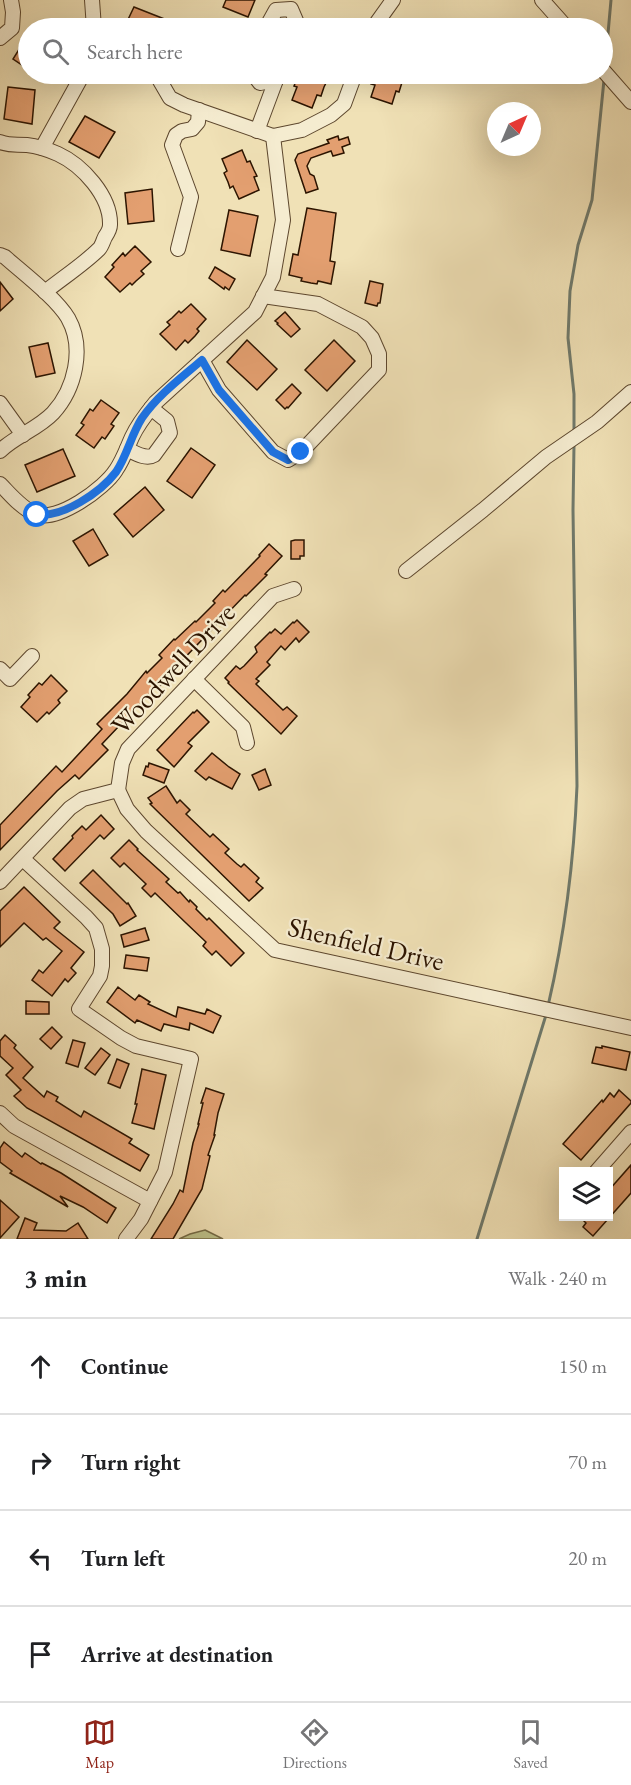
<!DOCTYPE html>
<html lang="en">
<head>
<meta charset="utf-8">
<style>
  body { margin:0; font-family:"EB Garamond",serif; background:#f2f2f2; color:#202124 }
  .controls { position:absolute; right:18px; bottom:18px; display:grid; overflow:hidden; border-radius:0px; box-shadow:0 6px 24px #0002 }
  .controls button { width:54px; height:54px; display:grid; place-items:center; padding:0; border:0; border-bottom:2px solid #e0e0e0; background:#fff; color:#202124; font:30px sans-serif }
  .compass { position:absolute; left:487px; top:102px; width:54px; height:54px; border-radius:50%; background:#fff; box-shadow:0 6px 24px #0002; rotate:44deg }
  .stop { position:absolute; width:18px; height:18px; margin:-14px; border:4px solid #1a73e8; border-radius:50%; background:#fff }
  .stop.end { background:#1a73e8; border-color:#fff; box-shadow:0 2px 6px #0008 }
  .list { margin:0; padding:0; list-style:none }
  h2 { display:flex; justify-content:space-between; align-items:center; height:78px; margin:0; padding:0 24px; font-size:26px }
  h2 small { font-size:20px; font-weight:400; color:#757577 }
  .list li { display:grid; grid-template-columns:39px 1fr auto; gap:18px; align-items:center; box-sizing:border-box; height:96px; padding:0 24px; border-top:2px solid #e0e0e0 }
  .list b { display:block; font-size:22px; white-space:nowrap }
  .list em { font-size:20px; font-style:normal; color:#757577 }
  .icon { flex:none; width:33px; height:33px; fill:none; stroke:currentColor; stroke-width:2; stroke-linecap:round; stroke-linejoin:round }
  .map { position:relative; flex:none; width:631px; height:1239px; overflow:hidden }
  .search { position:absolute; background:#fff; box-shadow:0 6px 24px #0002; left:18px; right:18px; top:18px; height:66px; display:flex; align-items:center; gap:15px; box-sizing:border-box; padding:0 21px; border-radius:33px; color:#757577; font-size:22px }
  .sheet { height:462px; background:#fff }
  nav { display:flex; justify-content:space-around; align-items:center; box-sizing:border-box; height:84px; border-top:2px solid #e0e0e0; background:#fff; font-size:16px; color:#757577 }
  nav a { display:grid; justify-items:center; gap:3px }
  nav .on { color:#8f2418 }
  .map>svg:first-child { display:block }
</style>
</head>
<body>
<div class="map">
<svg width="631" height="1239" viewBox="0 0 631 1239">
  <rect width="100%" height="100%" fill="#f0e1b6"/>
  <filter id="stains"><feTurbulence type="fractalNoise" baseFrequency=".00333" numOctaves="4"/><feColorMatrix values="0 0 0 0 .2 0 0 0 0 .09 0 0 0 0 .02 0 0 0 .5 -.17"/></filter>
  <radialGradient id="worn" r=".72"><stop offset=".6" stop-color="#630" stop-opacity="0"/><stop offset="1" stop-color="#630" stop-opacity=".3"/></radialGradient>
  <path fill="#bdc28b" stroke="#746b46" stroke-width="1.5" d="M205,1230l18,9h-44l11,-5z"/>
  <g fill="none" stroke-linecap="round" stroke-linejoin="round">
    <g stroke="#6f796b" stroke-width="3">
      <path d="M605,67l6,-67"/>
      <path d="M574,432v-38l-6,-56 2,-47 8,-46 14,-45 12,-120"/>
      <path d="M548,1006c17,-73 26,-146 29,-220l-4,-276 1,-65"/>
      <path d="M477,1239l69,-224"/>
    </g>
  </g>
  <g fill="#e39f70" stroke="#2c1400" stroke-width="1.5">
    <path d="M226,0h29l-7,17 -25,-10z"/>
    <path d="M134,7l38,15 -3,6h-45z"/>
    <path d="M28,35v34l-15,-10z"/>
    <path d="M299,74h27l-3,6 4,1 -3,6 -3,9 -4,-1 -5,13 -20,-8 5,-13 -3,-1z"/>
    <path d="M374,74h27v1l3,1 -5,16 -3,-1 -4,13 -21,-7 4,-12 -4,-1z"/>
    <path d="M8,87l27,3 -3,34 -28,-5z"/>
    <path d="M85,116l30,16 -16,26 -30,-16z"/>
    <path d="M338,136l1,4 9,-3 2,7 -8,3 2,6 -11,3 -2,-5 -20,7 -4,8 3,8 4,2 4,13 -12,4 -11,-33 3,-6 31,-11 -2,-3z"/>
    <path d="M242,150l5,12 3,-1 4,9 3,6 -3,1 5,13 -20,9 -6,-13 -3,2 -2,-6 -4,-9 3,-2 -5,-12z"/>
    <path d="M152,189l2,32 -26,3 -3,-31z"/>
    <path d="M307,208l29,5 -6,48 5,1 -4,22 -13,-3 -1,3 -6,-1 -10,-2 1,-3 -13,-3 4,-21 5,1z"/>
    <path d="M229,210l29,6 -8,40 -29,-6z"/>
    <path d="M135,246l16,16 -10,9 3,3 -8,7 -4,4 -2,-2 -10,9 -15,-15 9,-10 -2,-2 11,-12 2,3z"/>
    <path d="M215,267l20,12 -6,11 -4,-3 -1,2 -15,-11z"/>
    <path d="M370,281l13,3 -3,19h-2l-1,3 -12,-3z"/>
    <path d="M0,282l13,17 -13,12z"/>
    <path d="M191,304l15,15 -9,10 2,2 -4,5 -7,7 -3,-3 -9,10 -16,-16 10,-9 -3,-3 5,-4 7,-7 2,2z"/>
    <path d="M285,312l15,17 -9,8 -14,-13 1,-1 -3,-2z"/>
    <path d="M247,340l30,29 -20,21 -30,-28z"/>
    <path d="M334,340l21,21 -28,30 -22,-21z"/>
    <path d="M48,343l7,30 -19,4 -7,-30z"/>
    <path d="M292,384l9,9 -13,15 -1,-1 -2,2 -9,-9z"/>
    <path d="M101,400l18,13 -8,11 3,2 -9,13 -3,-2 -8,11 -18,-13 8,-10 -3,-2 9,-14 3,2z"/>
    <path d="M191,448l24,17 -23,33 -25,-17z"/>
    <path d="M63,449l12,27 -38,16 -12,-27z"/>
    <path d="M145,487l19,23 -31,27 -19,-23z"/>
    <path d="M93,529l15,26 -19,11 -16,-25z"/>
    <path d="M295,540h9v16h-4v3h-9v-18z"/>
    <path d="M269,544l13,12 -17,18 2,1 -21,21 -1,-1 -72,75 1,2 -15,15 -2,-1 -55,58 6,6 -29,29 -4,-4 -18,16 -57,59v-25l56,-59 6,6 40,-43 -5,-5 30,-30 19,-23 1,2 15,-15 -3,-3 15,-16 1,1 20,-19 1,1 19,-19 -2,-2 10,-11 2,2 35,-36 -1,-1z"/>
    <path d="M297,620l12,12 -10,10 -3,-4 -11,12 -4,-4 -14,16 3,3 -14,14 3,2 -3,3 27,26 4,-3 10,9 -16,18 -53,-51 1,-1 -4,-4 11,-12 4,3 4,-3 13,-14 -2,-5 15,-15 1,1 4,-4 6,5 12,-12 1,1z"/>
    <path d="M51,675l16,16 -9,9 2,3 -11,11 -2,-2 -10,10 -16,-15 9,-10 -2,-2 11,-12 3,2z"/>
    <path d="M197,710l12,12 -21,21 4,3 -18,21 -17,-17 36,-38 1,1z"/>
    <path d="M212,753l17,14 11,7 -8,15 -23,-12 -3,3 -11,-9z"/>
    <path d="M149,763l20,7 -5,13 -21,-8 3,-9 2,1z"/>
    <path d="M265,769l6,16 -12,5 -7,-15z"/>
    <path d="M166,786l11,17 3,-3 10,10 -4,4 24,23 3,-3 16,15 -4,4 12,11 4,3 3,-3 15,14 -3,4 7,6 -14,13 -99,-97 2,-1 -4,-5z"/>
    <path d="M101,815l13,14 -10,10 -4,-4 -35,36 -12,-12 20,-21 -1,-2 10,-10 4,4z"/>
    <path d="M129,840l9,9 -1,1 32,29 -3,3 12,11 2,-1 9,10 1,-2 7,7 -1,2 11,11 2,-2 35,35 -13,13 -15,-15 -4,4 -9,-9 3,-4 -20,-19 -31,-30 -4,4 -9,-9 4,-4 -22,-21 -4,4 -9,-9z"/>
    <path d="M93,870l34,34 1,-1 8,13 -16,10 -7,-12 -33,-31z"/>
    <path d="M24,887l36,35 -6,6 30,24 -13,16 5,5 -8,9 -3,-3 -13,17 -20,-16 7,-10 4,3 19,-22 -16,-13 -3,2 -19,-17 -24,24v-36z"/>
    <path d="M145,928l4,12 -25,7 -3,-12z"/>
    <path d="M126,955l23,3 -2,13 -23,-3z"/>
    <path d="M118,987l17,13 4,-5 11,7 -2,2 28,13 2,-10 27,7 2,-5 14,7 -8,17 -23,-10 -1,7 -25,-6 -3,7 -24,-11 -2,3 -28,-21z"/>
    <path d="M26,1001l23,1v12h-23z"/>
    <path d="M52,1027l10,10 -11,12 -11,-10z"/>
    <path d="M5,1035l11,10 -2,3 19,19 -10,11 21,19 3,-6 11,6 -2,4 25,16 3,-6 48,28 -3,4 20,12 -9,16 -113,-63 -13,-12 7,-6 -15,-15 7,-7 -13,-12v-15z"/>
    <path d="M73,1040l12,3 -7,24 -12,-4z"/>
    <path d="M602,1046l28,6 -4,18 -34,-7 4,-16 6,1z"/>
    <path d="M101,1048l9,7 -15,20 -10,-7z"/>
    <path d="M117,1059l12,5 -9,24 -12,-5z"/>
    <path d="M142,1069l24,6 -12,54 -22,-6 5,-19h-2z"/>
    <path d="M206,1088l18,6 -6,19 -4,22h1l-7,20 2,1 -8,33 -29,50h-22l22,-35 7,-14 3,2 10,-49 6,-19h-1l5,-21h-2z"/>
    <path d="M619,1090l12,11v2l-50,57 -18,-16 39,-44 1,2 7,-9 4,4z"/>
    <path d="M4,1142l18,15 3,-4 16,11 1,-1 19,10 55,35 -9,15 -24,-16 -23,-11 8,11 -58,-34 2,-2 -12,-9v-14z"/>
    <path d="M631,1165v28l-38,43 -10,-9 3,-4 -2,-2 5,-5h20v-26z"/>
    <path d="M0,1200l19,17 -19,21z"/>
    <path d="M25,1218l12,5 -3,7 32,1 12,-8 10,16h-71z"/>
  </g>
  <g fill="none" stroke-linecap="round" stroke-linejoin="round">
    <g stroke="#5d472e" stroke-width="16">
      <g id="minor">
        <path d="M92,0l2,28"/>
        <path d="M542,0l25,28"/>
        <path d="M266,28l10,-18 15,-1 6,14 -2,5"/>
        <path d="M373,28l20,-28"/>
        <path d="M0,38l12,-10 1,-16 -2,-12"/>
        <path d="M602,69l29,33"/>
        <path d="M156,74l14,24 14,7 89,31 29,-6 29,-15 13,-11 11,-30"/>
        <path d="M253,74l7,9 16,-3 2,-5"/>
        <path d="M257,131l19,-51"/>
        <path d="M0,142c11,4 16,2 27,3 10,1 22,5 31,9 24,11 53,42 52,71 0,4 -3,9 -5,12 -2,4 -3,9 -6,12 -15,15 -38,30 -54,43"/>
        <path d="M42,148l41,-74"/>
        <path d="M178,249l13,-52 -19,-52 4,-10 6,-4 10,-2 6,-7 1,-12"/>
        <path d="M0,255l5,2c18,16 51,41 63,61 17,30 7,71 -15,95 -15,16 -38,23 -53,38"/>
        <path d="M202,360l17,30 54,62 15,8 13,-8 78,-82v-16l-7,-16 -10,-11 -44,-23 -55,-8"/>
        <path d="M0,403l23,32"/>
        <path d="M127,449c8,4 19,11 27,6l16,-22 -3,-12 -16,-13"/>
        <path d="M0,484c10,10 21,24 35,30 22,9 70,-26 81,-44 7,-10 11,-22 16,-33 6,-13 14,-23 23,-34l100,-91 18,-35 10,-57 -10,-84"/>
        <path d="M406,571l77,-61 63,-53 51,-35 34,-30"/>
        <path d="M0,669l10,10 22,-23"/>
        <path d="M194,679l49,48 4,16"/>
        <path d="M118,790l9,19 19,22 129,119 356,78"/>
        <path d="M23,859l63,58 10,11 6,21v17l-2,10 -21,33 42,29 15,8 55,13 -26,113 -24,47 -15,20"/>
        <path d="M0,882l70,-74 13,-9 35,-9 4,-27 6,-14 145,-153 21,-7"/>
        <path d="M0,1113l14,13 136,75"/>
        <path d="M596,1172l35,-40"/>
      </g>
    </g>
    <use href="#minor" stroke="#f5ecd0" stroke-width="14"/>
  </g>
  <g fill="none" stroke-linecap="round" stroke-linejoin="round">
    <path stroke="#1a73e8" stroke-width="8" d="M37,515c26,2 63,-22 79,-43 11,-16 15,-37 26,-54 16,-23 39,-40 60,-58l17,30 54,62 15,8 13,-8"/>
  </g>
  <g text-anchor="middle" stroke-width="4.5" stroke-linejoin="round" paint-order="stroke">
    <g font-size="27" fill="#2c1400" stroke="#f5ecd0">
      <text transform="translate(173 669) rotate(-47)" y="9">Woodwell Drive</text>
      <text transform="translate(366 944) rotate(13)" y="9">Shenfield Drive</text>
    </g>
  </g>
  <rect width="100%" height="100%" filter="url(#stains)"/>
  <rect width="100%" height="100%" fill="url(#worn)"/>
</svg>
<div class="controls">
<button><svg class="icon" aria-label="layers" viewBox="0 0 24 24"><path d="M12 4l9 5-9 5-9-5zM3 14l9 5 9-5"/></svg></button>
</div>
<svg class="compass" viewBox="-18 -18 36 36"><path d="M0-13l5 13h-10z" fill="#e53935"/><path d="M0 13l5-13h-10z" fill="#757577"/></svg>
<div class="stop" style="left:37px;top:515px"></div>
<div class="stop end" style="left:301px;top:452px"></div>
<div class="search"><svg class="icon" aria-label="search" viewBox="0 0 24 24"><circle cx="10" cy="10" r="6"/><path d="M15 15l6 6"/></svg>Search here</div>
</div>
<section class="sheet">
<h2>3 min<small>Walk · 240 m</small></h2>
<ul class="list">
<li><svg class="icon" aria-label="ahead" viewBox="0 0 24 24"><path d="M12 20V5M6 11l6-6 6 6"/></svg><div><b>Continue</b></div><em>150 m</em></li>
<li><svg class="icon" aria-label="right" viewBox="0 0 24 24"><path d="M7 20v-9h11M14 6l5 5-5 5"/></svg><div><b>Turn right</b></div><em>70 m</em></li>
<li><svg class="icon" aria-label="left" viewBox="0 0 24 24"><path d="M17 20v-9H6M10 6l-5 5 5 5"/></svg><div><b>Turn left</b></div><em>20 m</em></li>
<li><svg class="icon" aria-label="arrive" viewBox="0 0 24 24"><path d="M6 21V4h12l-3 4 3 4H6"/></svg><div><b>Arrive at destination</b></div></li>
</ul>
</section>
<nav>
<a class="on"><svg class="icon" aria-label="map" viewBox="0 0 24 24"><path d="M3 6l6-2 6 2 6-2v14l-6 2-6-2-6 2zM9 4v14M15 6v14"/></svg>Map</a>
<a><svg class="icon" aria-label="directions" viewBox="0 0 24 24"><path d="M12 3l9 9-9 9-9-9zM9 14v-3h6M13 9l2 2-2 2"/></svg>Directions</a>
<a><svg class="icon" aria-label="saved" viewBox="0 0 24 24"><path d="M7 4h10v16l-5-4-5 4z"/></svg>Saved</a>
</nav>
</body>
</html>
